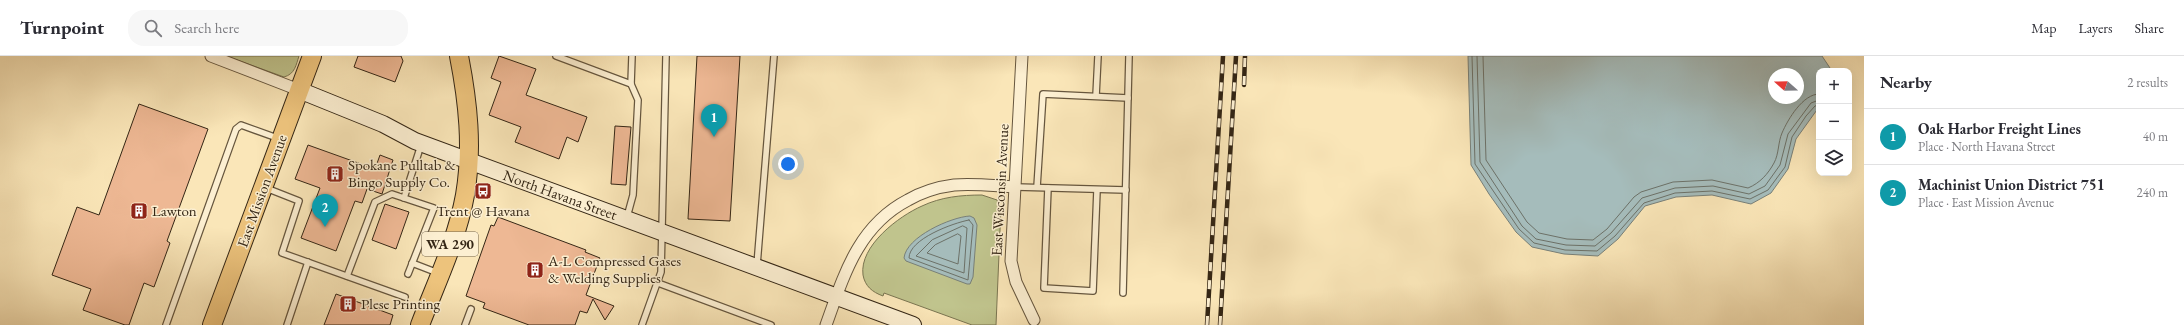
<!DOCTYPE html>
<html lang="en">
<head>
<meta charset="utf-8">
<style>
  body { margin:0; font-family:"EB Garamond",serif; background:#f7f7f7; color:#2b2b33 }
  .controls { position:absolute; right:12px; top:12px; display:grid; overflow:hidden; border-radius:8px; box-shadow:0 4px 16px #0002 }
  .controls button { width:36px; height:36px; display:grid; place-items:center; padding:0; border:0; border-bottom:1px solid #e1e1e2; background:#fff; color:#2b2b33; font:20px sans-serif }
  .compass { position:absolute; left:1768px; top:12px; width:36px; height:36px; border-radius:50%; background:#fff; box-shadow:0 4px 16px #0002; rotate:290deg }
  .you { position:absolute; left:788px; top:108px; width:14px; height:14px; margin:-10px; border:3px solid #fff; border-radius:50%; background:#1a73e8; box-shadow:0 0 0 6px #1a73e833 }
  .badge { display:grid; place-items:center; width:26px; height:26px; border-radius:50%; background:#8f2418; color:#fff; font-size:13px; font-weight:700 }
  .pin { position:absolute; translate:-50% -33px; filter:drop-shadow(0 1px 2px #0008) }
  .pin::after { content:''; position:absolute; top:21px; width:14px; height:12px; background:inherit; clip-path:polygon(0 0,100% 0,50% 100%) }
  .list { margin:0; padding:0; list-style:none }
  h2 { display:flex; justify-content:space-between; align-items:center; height:52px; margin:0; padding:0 16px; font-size:17px }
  h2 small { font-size:13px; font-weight:400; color:#7c7c81 }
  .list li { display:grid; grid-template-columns:26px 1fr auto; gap:12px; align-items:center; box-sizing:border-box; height:56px; padding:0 16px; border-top:1px solid #e1e1e2 }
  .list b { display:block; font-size:15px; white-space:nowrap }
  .list p { margin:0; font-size:13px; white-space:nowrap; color:#7c7c81 }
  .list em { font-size:13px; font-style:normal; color:#7c7c81 }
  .icon { flex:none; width:22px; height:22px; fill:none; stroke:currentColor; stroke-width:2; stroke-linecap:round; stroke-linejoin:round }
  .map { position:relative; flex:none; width:1864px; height:269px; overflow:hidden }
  header { display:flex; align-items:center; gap:24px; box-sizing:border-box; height:56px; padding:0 20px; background:#fff; border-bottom:1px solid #e1e1e2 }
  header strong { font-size:19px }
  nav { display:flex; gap:22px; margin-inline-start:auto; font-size:14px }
  .search { width:280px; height:36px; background:#f7f7f7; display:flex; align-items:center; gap:10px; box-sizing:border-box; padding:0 14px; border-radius:16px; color:#7c7c81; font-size:15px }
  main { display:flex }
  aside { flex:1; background:#fff }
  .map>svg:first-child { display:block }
</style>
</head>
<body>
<header>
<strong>Turnpoint</strong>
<div class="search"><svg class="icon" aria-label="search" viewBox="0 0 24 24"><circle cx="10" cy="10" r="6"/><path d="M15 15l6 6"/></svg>Search here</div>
<nav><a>Map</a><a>Layers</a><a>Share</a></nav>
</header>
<main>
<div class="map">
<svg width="1864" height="269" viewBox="0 0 1864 269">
  <rect width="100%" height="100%" fill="#fae6b8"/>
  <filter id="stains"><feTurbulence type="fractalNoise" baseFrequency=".005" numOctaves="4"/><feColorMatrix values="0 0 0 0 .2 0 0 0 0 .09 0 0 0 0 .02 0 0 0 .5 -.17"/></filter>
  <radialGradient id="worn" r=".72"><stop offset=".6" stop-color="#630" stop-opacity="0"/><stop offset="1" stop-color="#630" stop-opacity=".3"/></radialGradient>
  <g fill="#c0c48d" stroke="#7a7551">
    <path d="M226,0h73c-3,9 -4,18 -15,21z"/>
    <path d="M982,139l15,5 4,7 -5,118h-24l-88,-32 -1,3c-11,-4 -18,-10 -20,-21 -4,-29 36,-59 59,-69 19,-9 39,-11 60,-11z"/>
  </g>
  <g fill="#a5bcbb" stroke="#788079" fill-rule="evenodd">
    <path d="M1468,0h354l10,15h-13v36l-23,32 -8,30 -17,24 -20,11 -39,-9 -36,2 -31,9 -27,33 -20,17 -34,-2 -32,-7 -16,-15 -27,-38 -18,-29zM1774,18h24v24h-24z"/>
    <path d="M970,160l4,2 3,7 -4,52 -3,7h-3l-61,-23 -2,-3c2,-21 47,-41 66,-42z"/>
  </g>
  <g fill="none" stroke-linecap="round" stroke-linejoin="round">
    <g stroke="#6c7168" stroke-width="1">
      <path d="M1472,0l3,108 44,65 15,14 31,7 32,1 18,-15 29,-33 31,-10 37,-2 38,8 18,-9 17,-23 7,-30 14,-21 9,-10 4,-1"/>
      <path d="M1477,0l3,106 42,64 14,13 30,6 29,1 16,-13 31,-35 33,-10 38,-2 36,8 16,-8 15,-21 8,-31 23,-31 8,-3"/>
      <path d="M1483,0l3,104 41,62 12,11 28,6 26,1 14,-11 27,-32 7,-5 32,-10 39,-2 36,8c12,-5 20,-14 26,-25 5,-9 4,-21 8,-30 6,-14 21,-39 37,-39"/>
      <path d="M969,164l4,5 -5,55 -59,-22c0,-19 44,-35 60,-38z"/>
      <path d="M963,170l4,2 -3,45 -48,-17 16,-16z"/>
      <path d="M958,178l3,2 -3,28 -31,-11 8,-8z"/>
    </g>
  </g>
  <g fill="#eeb894" stroke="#342615">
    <path d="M358,0h43l2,5 -8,21 -41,-15z"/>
    <path d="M499,0l37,13 -10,26 61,22 -9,25 -11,-5 -8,22 -44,-17 6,-15 -32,-12 12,-33 -10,-4z"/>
    <path d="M697,0h43l-10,165 -42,-2z"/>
    <path d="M139,48l69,25 -41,112 3,2 -16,44 -10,-4 -15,42h-4l-42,-15 8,-21 -39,-14 25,-68 22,8z"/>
    <path d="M615,70l16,1 -5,58 -15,-1z"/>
    <path d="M308,89l67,24 5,-14 13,5 -11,34 -15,-5 -5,14 -7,-2 -19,50 -35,-13 19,-50 -25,-9z"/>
    <path d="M385,148l24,8 -13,37 -24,-9z"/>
    <path d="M498,161l88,33 -1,2 15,6 -14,37 28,11 -9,14 -12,-21 -6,14 -7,-2 -5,14h-46l-46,-17 2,-5 -19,-7 25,-71 3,1z"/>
    <path d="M336,238l57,21 -3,10h-66z"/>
  </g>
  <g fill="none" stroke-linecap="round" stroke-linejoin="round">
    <g stroke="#66563e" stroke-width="8">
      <g id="lane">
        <path d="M556,0l75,28"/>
        <path d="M1096,40l2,-40"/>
        <path d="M1015,131l111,3"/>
        <path d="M1037,131l6,-93 85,4"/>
        <path d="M266,132l33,13 -17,52 123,44"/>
        <path d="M1048,132l-4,100 49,3 4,-101"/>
        <path d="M404,142l17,-53"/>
        <path d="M627,161l6,-22 5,-95 -7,-16 1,-28"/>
        <path d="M412,207l26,10"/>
        <path d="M757,209l17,-209"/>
        <path d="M347,220l28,-74 17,-8 42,14 -26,66"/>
        <path d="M658,227l113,42"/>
        <path d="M1123,237l6,-237"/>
        <path d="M166,269l70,-196 5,-4 39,14"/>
        <path d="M287,269l21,-63"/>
        <path d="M465,269l6,-16"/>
        <path d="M642,269l19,-53 5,-216"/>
      </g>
    </g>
    <g stroke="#66563e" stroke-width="13">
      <g id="street">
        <path d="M211,0l88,34"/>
        <path d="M1022,0l-11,205 5,21 18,38"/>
        <path d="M826,269c18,-50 32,-99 82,-125 14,-8 30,-13 46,-15 20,-2 41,1 61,2"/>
      </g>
    </g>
    <g stroke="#342615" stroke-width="18">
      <path id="secondary" d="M299,34l84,34 32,17 498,184"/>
    </g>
    <g stroke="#342615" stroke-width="20">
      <g id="primary">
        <path d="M212,269l100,-269"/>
        <path d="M420,269c16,-42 37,-85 45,-130 8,-47 3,-93 -6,-139"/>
      </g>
    </g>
    <use href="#lane" stroke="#fcefd1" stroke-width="5.5"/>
    <use href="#street" stroke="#fcefd1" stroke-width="11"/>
    <use href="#secondary" stroke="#fcefd1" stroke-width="16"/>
    <use href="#primary" stroke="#edc37c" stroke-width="18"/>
    <g stroke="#342615" stroke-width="4.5">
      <g id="rail">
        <path d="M1244,29l1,-29"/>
        <path d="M1207,269l16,-269"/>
        <path d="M1220,269l16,-269"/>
      </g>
    </g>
    <use href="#rail" stroke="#fcefd1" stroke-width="3" stroke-dasharray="9" stroke-linecap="butt"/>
  </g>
  <defs>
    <g id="building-square" transform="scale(0.9)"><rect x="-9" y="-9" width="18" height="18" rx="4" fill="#8f2418" stroke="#fcefd1"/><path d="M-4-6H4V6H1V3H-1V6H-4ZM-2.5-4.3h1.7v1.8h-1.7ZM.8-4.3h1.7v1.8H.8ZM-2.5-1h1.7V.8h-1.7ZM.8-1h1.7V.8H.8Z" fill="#fff"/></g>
    <g id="bus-square" transform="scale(0.9)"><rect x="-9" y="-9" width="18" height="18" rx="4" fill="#8f2418" stroke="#fcefd1"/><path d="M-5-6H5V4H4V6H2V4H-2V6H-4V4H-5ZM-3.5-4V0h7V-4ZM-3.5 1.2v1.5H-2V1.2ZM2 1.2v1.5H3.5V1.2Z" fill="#fff"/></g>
  </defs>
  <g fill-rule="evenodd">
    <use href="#building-square" x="335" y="118"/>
    <use href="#bus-square" x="483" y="135"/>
    <use href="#building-square" x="139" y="155"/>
    <use href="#building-square" x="535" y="214"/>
    <use href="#building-square" x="348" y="248"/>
  </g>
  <g text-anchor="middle" stroke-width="3" stroke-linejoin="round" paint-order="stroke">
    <rect fill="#fcefd1" stroke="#70624d" stroke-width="1" x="422" y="176" width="56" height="24" rx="3"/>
    <g font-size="14" font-weight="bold" fill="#342615">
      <text x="450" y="193">WA 290</text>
    </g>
    <g font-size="15" fill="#342615" stroke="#fcefd1" text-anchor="start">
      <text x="348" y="114">Spokane Pulltab &amp;<tspan x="348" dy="17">Bingo Supply Co.</tspan></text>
      <text x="152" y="160">Lawton</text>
      <text x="483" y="160" text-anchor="middle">Trent @ Havana</text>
      <text x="548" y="210">A-L Compressed Gases<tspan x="548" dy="17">&amp; Welding Supplies</tspan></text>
      <text x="361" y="253">Plese Printing</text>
    </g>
    <g font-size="15" fill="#342615" stroke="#fcefd1">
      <text transform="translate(1000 134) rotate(-87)" y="5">East Wisconsin Avenue</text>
      <text transform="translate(262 135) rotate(-70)" y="5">East Mission Avenue</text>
      <text transform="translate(560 139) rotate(20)" y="5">North Havana Street</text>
    </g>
  </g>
  <rect width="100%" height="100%" filter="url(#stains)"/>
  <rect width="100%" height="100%" fill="url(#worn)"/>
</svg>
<div class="controls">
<button>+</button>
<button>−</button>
<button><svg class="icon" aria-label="layers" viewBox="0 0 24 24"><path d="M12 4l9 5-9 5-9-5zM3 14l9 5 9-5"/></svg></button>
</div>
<svg class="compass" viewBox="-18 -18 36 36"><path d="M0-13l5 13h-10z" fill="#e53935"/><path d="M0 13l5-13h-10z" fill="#7c7c81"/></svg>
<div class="you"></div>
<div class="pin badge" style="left:714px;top:81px;background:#0f9aa8">1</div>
<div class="pin badge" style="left:325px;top:171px;background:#0f9aa8">2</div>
</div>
<aside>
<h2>Nearby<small>2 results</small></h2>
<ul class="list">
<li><span class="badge" style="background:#0f9aa8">1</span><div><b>Oak Harbor Freight Lines</b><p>Place · North Havana Street</p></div><em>40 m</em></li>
<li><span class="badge" style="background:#0f9aa8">2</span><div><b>Machinist Union District 751</b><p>Place · East Mission Avenue</p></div><em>240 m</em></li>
</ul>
</aside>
</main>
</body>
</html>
